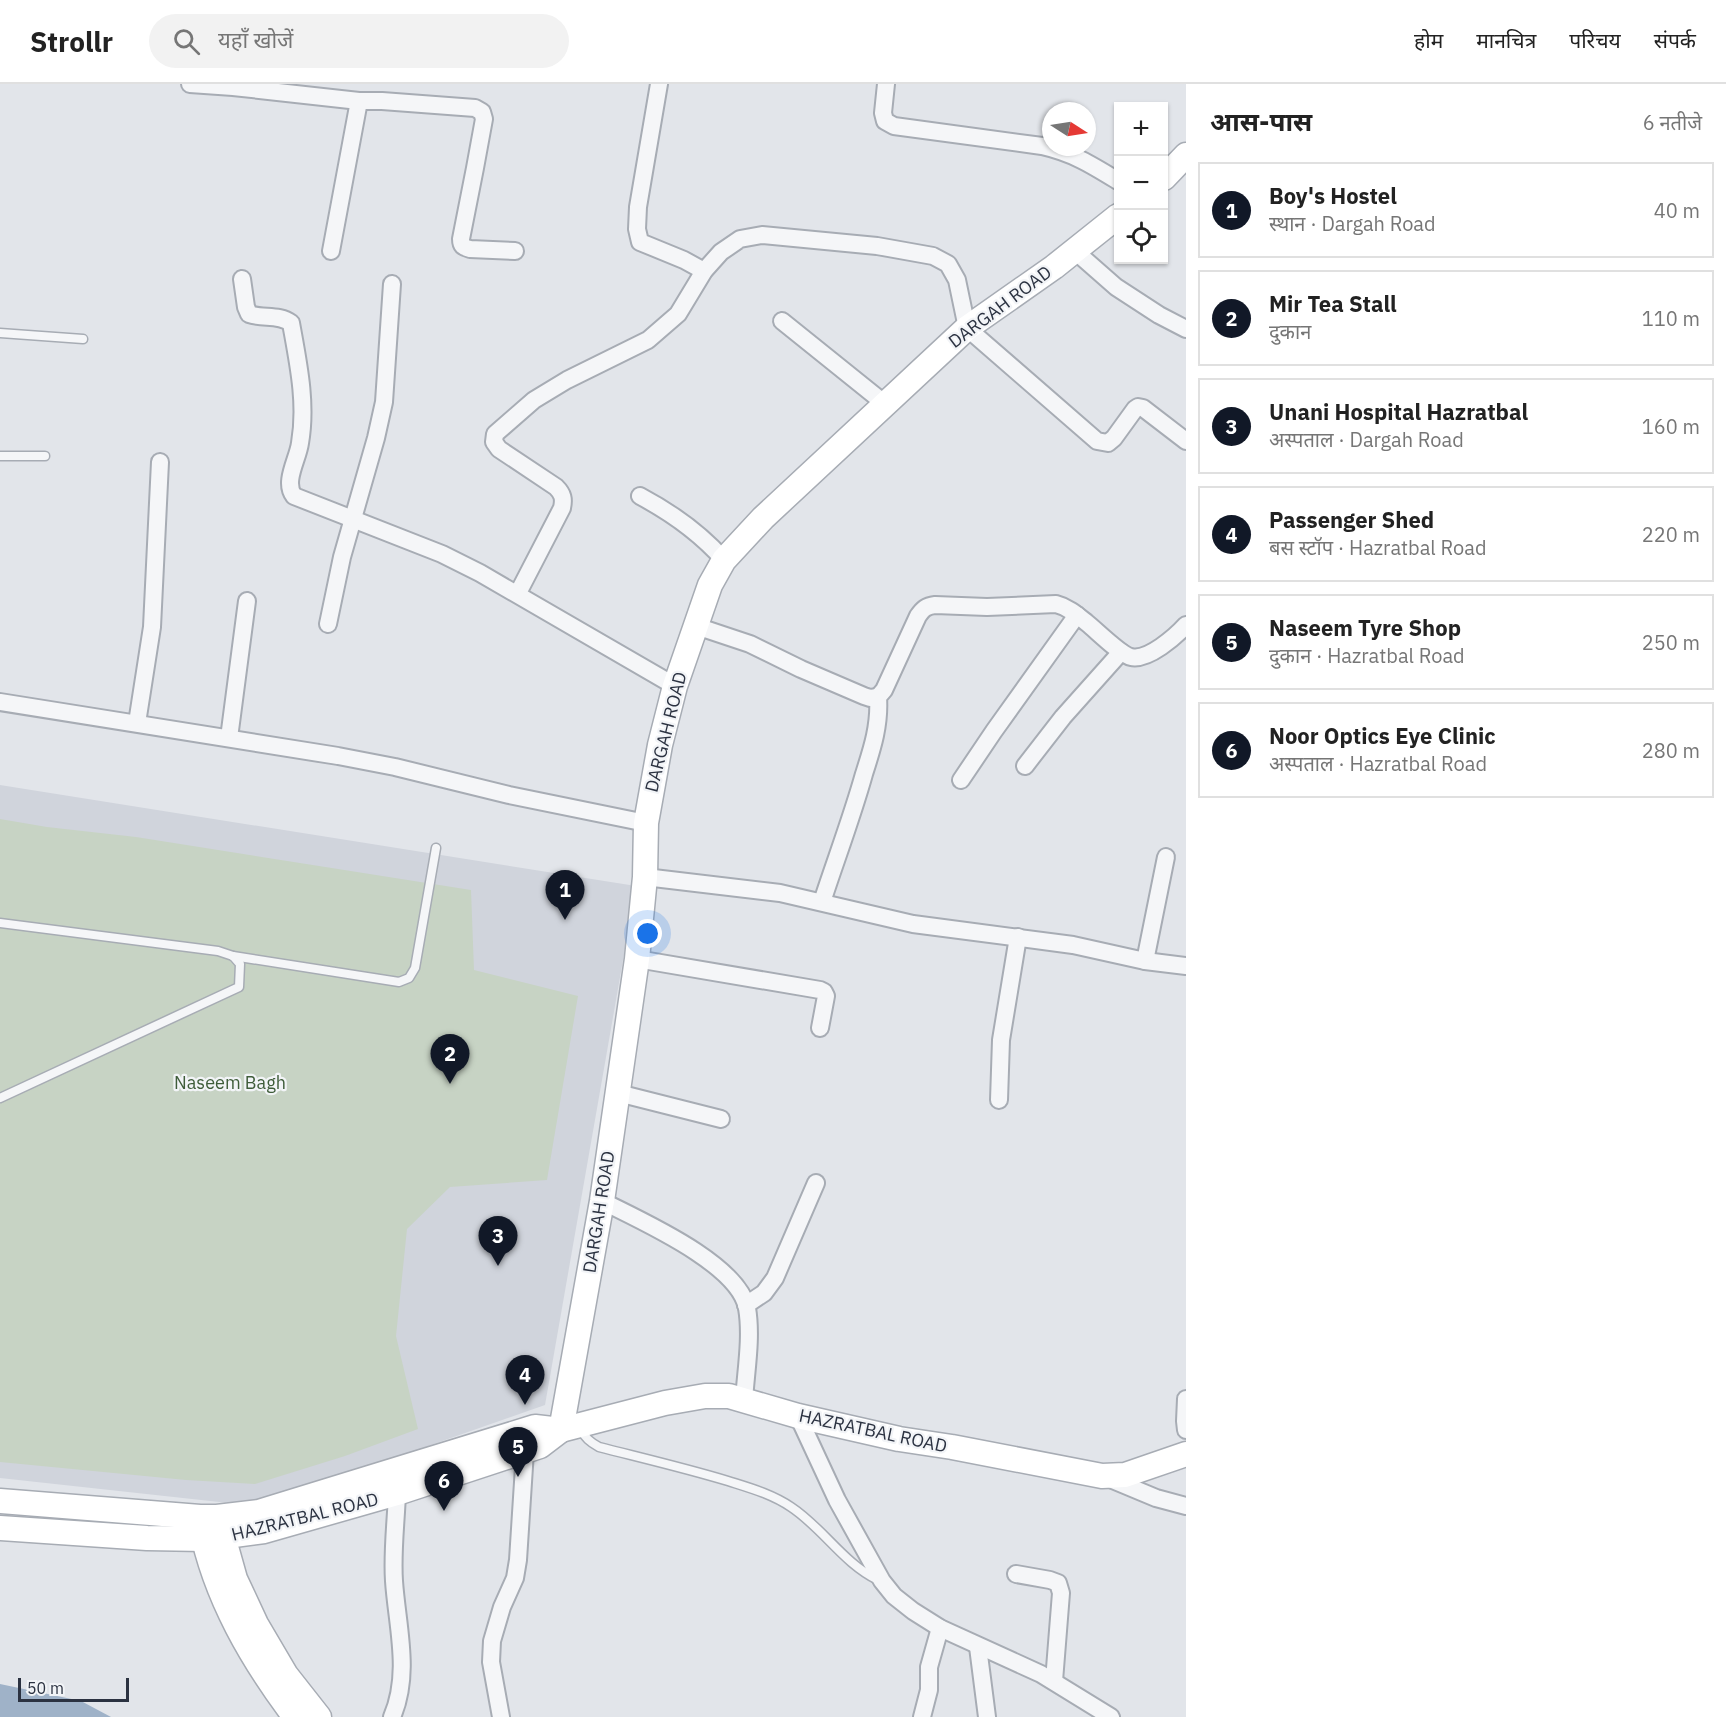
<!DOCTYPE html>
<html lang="hi">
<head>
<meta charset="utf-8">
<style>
  body { margin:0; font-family:"IBM Plex Sans","Noto Sans Devanagari",sans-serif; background:#f2f2f2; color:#222 }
  .controls { position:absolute; right:18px; top:18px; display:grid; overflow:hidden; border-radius:0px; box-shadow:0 2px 4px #0004 }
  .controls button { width:54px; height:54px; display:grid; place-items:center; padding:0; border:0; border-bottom:2px solid #e0e0e0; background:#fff; color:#222; font:30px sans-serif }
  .compass { position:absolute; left:1042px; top:18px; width:54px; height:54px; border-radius:50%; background:#fff; box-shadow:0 2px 4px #0004; rotate:102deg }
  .scale { position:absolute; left:18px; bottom:15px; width:111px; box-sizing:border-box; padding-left:6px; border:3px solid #2b3241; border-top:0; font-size:16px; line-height:21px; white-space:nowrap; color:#2b3241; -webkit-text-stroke:4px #f2f4f7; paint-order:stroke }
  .you { position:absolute; left:648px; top:850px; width:21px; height:21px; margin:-15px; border:4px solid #fff; border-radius:50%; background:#1a73e8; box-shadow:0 0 0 9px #1a73e833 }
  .badge { display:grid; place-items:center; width:39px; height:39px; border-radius:50%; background:#111827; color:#fff; font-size:20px; font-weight:700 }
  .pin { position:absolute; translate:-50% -50px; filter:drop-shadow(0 2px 3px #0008) }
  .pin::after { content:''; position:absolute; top:32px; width:21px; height:18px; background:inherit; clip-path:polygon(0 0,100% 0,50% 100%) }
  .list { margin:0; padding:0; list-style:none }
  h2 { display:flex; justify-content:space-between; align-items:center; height:78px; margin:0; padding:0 24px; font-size:26px }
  h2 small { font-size:20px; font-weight:400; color:#767676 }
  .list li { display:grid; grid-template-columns:39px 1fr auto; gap:18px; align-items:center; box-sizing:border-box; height:96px; margin:0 12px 12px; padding:0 12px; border:2px solid #e0e0e0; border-radius:0px }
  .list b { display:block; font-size:22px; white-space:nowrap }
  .list p { margin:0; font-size:20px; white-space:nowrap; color:#767676 }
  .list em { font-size:20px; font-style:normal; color:#767676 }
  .icon { flex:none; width:33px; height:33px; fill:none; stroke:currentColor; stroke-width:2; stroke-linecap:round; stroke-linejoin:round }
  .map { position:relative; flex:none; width:1186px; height:1633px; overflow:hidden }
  header { display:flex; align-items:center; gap:36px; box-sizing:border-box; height:84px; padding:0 30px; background:#fff; border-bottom:2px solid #e0e0e0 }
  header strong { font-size:28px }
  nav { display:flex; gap:33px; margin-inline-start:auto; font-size:21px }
  .search { width:420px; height:54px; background:#f2f2f2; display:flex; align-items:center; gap:15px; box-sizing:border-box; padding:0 21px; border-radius:33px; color:#767676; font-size:22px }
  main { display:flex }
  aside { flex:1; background:#fff }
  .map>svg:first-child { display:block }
</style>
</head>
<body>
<header>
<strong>Strollr</strong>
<div class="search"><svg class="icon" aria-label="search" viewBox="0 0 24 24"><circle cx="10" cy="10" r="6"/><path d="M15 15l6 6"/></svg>यहाँ खोजें</div>
<nav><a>होम</a><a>मानचित्र</a><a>परिचय</a><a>संपर्क</a></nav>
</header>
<main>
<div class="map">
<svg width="1186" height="1633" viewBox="0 0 1186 1633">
  <rect width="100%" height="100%" fill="#e2e5ea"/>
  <path fill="#d0d4dc" d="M0,701l636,101 -91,519 -288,101 -257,-28z"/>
  <path fill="#c7d3c4" d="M0,735l47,8 89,10 335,53 3,80 104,26 -31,184 -97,7 -43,42 -11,107 22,93 -73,27 -90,28 -69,-4 -186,-18z"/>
  <path fill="#9fb2c8" d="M0,1600l81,17 30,16h-111z"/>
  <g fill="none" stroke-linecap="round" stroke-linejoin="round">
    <g stroke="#a7acb4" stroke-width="11">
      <g id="lane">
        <path d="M0,249l83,6"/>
        <path d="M0,372h45"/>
        <path d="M0,839l218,28 15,5 7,8 -1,23 -239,111"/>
        <path d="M233,872l166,26 10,-4 6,-10 21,-120"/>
        <path d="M580,1344c5,10 10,14 19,19 43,11 86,21 129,34 22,7 44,13 63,26 32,21 52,56 87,73"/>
      </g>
    </g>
    <g stroke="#a7acb4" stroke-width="20">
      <g id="street">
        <path d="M190,0l43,3 126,14h23l93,7 7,4 2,7 -9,49 -14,71c0,7 2,8 9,10l45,2"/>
        <path d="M659,0l-21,123 -1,22 3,13 44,18 20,11"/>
        <path d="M886,0l-3,29 2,8 9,5 148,20c31,7 50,19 76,35"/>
        <path d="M331,167l28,-150"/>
        <path d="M1075,167l41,36 43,28 27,14"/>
        <path d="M242,195l4,28 3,7c14,5 30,0 42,9 7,39 16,80 9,120 -2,16 -17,39 -6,53l148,58 38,19 195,113"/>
        <path d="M782,237l102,82"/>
        <path d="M640,412c32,17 60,37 84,64"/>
        <path d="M518,509l44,-85c2,-9 1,-14 -6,-21l-57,-38 -5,-7 1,-8 39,-34 33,-20 81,-40 30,-26 26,-43 17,-19 19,-13 22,-4 115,11 56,10 15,8 9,16 10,48 130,113 11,2 6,-5 21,-29 3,-2 5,1 43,33"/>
        <path d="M328,540l14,-67 34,-119 8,-36 8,-118"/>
        <path d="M696,542l54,18 51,25 63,27 6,2 8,-1"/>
        <path d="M0,618l338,54 57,11 114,28 137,28"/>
        <path d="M137,639l15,-96 8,-165"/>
        <path d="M229,654l18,-137"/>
        <path d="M1025,682l38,-49 58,-65"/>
        <path d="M961,696l33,-49 83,-116"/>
        <path d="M645,793l135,16 133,31 160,21 72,16 41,5"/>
        <path d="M822,818c14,-43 30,-85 42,-128 8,-25 16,-49 14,-77l6,-7 34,-74c5,-7 8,-10 17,-11l52,2 69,-3c12,3 21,11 31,19 10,8 34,32 44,34 17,4 45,-21 55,-32"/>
        <path d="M637,875l183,31 4,2 2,4 -6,32"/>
        <path d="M1145,877l21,-104"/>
        <path d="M618,1009l103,26"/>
        <path d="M999,1016l2,-60 17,-103"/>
        <path d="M602,1117c37,19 136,62 145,107 5,29 -1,62 -3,92"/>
        <path d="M746,1221l18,-12 11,-15 41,-95"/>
        <path d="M1186,1315l-1,22 1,9"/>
        <path d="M798,1332l39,84 45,81 12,15 19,15 27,17 101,46 70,43"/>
        <path d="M1108,1394l48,20 30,8"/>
        <path d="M1016,1490l34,6 8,3 3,10 -7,88"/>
        <path d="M978,1563l9,70"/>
        <path d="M392,1633c19,-44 5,-91 2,-136 -2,-29 2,-59 3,-88"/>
        <path d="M501,1633l-10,-55 1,-21 10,-34 13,-29 3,-18 7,-109"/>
        <path d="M922,1633l7,-27v-23l11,-39"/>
      </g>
    </g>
    <g stroke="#a7acb4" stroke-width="27">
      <g id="secondary">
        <path d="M1164,94l22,-23"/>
        <path d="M561,1346l41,-229 35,-242 8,-82 1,-54 14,-78 15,-59 35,-101 14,-25 39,-42 204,-190 87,-61 64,-51"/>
        <path d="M0,1417l200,16h17l42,-5 276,-85 26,3 104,-27 40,-7h24l69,20 101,23 53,8 150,29 23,-1 61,-21"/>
        <path d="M219,1438l16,57 21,45 30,51 33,42"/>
        <path d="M201,1442c14,71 51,134 94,191"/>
        <path d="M0,1444l147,10 57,1 60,-8 133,-38 143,-47 21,-16"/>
      </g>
    </g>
    <use href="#lane" stroke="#f5f6f8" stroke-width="8"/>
    <use href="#street" stroke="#f5f6f8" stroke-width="16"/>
    <use href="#secondary" stroke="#fff" stroke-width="24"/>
  </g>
  <g text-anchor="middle" stroke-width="4.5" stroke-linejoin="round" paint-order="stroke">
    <g font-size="18" fill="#2b3241" stroke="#f2f4f7">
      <text transform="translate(1000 223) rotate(-37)" y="6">DARGAH ROAD</text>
      <text transform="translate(666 648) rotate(-76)" y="6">DARGAH ROAD</text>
      <text transform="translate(599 1128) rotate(-81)" y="6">DARGAH ROAD</text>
      <text transform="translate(873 1347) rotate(12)" y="6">HAZRATBAL ROAD</text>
      <text transform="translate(305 1433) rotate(-14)" y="6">HAZRATBAL ROAD</text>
    </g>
    <g font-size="18" fill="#3e5c39" stroke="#f2f4f7">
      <text x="230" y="1005">Naseem Bagh</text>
    </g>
  </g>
</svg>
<div class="controls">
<button>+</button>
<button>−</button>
<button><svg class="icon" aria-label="locate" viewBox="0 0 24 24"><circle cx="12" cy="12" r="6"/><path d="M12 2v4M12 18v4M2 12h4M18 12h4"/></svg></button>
</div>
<svg class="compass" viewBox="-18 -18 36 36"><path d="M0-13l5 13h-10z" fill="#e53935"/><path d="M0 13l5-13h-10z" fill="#767676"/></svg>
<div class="scale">50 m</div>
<div class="you"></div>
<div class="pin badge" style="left:565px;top:836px">1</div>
<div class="pin badge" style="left:450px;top:1000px">2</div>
<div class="pin badge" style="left:498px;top:1182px">3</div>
<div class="pin badge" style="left:525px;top:1321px">4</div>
<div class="pin badge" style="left:518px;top:1393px">5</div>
<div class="pin badge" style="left:444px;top:1427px">6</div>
</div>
<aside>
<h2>आस-पास<small>6 नतीजे</small></h2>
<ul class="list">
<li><span class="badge">1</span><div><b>Boy's Hostel</b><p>स्थान · Dargah Road</p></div><em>40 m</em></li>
<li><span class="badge">2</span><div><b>Mir Tea Stall</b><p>दुकान</p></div><em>110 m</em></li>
<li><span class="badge">3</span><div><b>Unani Hospital Hazratbal</b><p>अस्पताल · Dargah Road</p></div><em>160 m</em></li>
<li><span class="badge">4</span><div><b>Passenger Shed</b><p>बस स्टॉप · Hazratbal Road</p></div><em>220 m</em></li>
<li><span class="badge">5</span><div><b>Naseem Tyre Shop</b><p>दुकान · Hazratbal Road</p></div><em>250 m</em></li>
<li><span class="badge">6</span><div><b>Noor Optics Eye Clinic</b><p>अस्पताल · Hazratbal Road</p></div><em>280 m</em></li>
</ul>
</aside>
</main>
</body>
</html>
